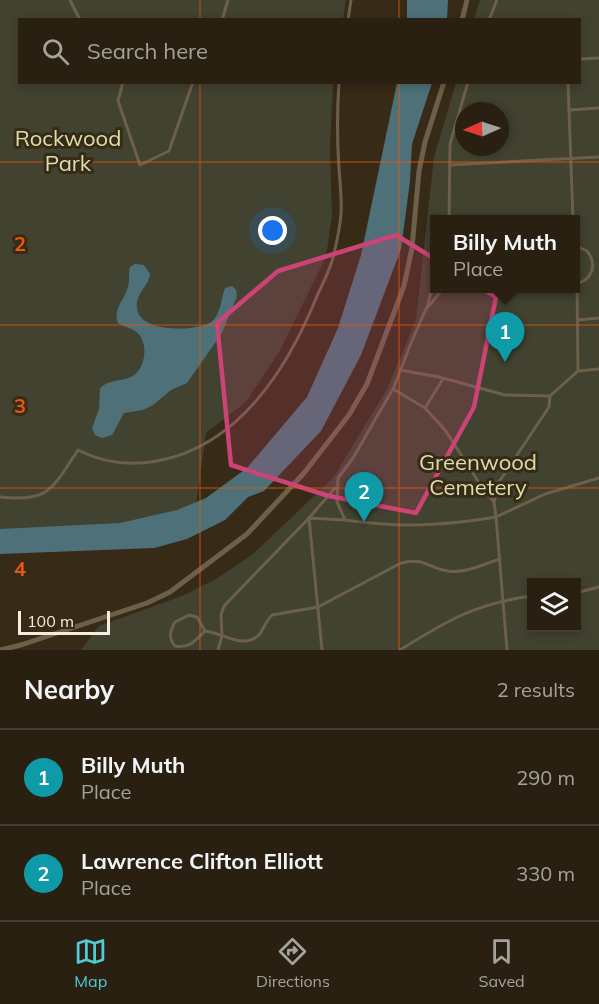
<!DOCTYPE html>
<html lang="en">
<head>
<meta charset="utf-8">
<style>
  body { margin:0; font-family:Mulish,sans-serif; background:#31281a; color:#f1f3f6 }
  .controls { position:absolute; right:18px; bottom:18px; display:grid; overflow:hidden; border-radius:0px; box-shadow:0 3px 9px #0003 }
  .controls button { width:54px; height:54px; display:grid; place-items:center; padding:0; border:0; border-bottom:2px solid #453e31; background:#292011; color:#f1f3f6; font:30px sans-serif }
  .compass { position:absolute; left:455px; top:102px; width:54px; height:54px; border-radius:50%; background:#292011; box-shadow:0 3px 9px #0003; rotate:267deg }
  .scale { position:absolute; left:18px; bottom:15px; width:92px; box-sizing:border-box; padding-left:6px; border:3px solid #f5ede0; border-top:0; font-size:16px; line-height:21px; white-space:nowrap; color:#f5ede0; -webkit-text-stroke:4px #372b17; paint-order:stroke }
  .you { position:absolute; left:273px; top:231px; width:21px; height:21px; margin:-15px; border:4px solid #fff; border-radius:50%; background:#1a73e8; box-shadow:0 0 0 9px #1a73e833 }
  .badge { display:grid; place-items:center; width:39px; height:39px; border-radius:50%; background:#52cbd8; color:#fff; font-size:20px; font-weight:700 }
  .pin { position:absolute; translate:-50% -50px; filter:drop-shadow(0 2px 3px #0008) }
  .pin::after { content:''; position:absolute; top:32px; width:21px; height:18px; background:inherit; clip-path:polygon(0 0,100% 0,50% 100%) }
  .popup { position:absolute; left:430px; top:215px; width:150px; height:78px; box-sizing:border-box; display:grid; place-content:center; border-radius:0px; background:#292011; filter:drop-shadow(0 2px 4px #0005); font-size:20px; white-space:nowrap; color:#a5a39f }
  .popup b { font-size:22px; color:#f1f3f6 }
  .popup::after { content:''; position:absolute; left:50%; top:100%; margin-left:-12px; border:12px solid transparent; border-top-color:#292011 }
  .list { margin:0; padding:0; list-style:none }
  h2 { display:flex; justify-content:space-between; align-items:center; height:78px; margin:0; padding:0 24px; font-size:26px }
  h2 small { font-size:20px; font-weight:400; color:#a5a39f }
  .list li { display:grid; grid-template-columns:39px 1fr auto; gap:18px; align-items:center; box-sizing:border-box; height:96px; padding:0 24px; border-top:2px solid #453e31 }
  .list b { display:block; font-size:22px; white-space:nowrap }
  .list p { margin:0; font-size:20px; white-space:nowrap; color:#a5a39f }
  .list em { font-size:20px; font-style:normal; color:#a5a39f }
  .icon { flex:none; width:33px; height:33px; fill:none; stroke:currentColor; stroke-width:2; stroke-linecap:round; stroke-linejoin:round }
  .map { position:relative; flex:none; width:599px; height:650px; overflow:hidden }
  .search { position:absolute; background:#292011; box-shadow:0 3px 9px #0003; left:18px; right:18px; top:18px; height:66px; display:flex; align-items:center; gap:15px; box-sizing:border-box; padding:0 21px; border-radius:0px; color:#a5a39f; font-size:22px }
  .sheet { height:270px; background:#292011 }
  nav { display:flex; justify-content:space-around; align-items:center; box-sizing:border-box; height:84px; border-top:2px solid #453e31; background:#292011; font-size:16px; color:#a5a39f }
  nav a { display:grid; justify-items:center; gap:3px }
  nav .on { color:#52cbd8 }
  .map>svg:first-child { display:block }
</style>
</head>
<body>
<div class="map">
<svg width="599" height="650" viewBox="0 0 599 650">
  <rect width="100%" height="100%" fill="#372b17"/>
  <g fill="#41422f" fill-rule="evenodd">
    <path d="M0,0h346l-3,19 -323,1v62l313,1 -3,66 2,67 -6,41 -47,95 -33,50 -40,31 -10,72 -44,18 -152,9z"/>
    <path d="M480,0h119v650h-518l18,-24 83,-30 34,-17 37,-25 80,-76 54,-89 29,-69 18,-163 22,-74 124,-1v-62l-106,-1zM464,111h36v36h-36zM434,220h142v68h-142zM532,582h44v46h-44z"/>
  </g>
  <g fill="#4e7078">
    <path d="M407,0h41l-1,19h-40z"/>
    <path d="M397,83h35l-20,61 -2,37 -9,68 -40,106 -40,76 -57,60 -16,6 -23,23 -38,19 -33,9 -154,6v-25l120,-6 57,-13 29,-12 41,-30 60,-71 31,-69 23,-73z"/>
    <path d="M135,264l9,1 6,9c-1,12 -15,20 -13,34 2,25 58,24 74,14 10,-7 10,-24 14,-34l7,-2 4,4 1,6 -15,37 -35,50 -16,7 -18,15 -10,5 -19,3 -12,22 -10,3 -7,-3 -3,-7 7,-19 1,-21c9,-9 20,-6 31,-11 15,-7 19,-36 4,-46 -5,-4 -12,-4 -17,-8 -5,-15 6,-22 10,-36 2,-7 0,-13 2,-20z"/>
  </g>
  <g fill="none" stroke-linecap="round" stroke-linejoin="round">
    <g stroke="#6d604a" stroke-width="3">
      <path d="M70,0l10,20"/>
      <path d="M222,20l6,-20"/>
      <path d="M348,20l3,-20"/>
      <path d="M489,20l8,-20"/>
      <path d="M580,59l19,-1"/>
      <path d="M123,82l-5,19 22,64 29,-14 24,-69"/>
      <path d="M568,82l5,138"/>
      <path d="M569,110l30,-2"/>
      <path d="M449,165l150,-8"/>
      <path d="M449,220l1,-76 18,-62"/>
      <path d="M576,246l11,5c11,14 5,29 -11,33"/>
      <path d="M577,284l1,87"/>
      <path d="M427,308l7,-28"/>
      <path d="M578,320l21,-2"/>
      <path d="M400,370l39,7 66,18 45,1 28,-25 21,-2"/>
      <path d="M425,408l18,-29"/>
      <path d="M481,485l18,-3"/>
      <path d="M0,497c50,6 53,-10 78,-47 25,13 51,16 79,11 82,-15 131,-93 160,-165 6,-13 14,-28 17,-42 3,-13 6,-27 7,-40 1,-15 -1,-31 -2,-45 -2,-29 -2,-58 0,-87"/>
      <path d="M494,502l5,-20 50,-75 1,-11"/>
      <path d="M345,520c57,8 94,6 151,-3l-2,-15 -16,-21 -33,-51 -20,-22 -32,-19"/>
      <path d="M576,593l23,-6"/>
      <path d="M205,631c-9,9 -16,18 -30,15 -7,-8 -5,-15 0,-24l14,-7 8,2 8,14c18,2 38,19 54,4 5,-7 7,-14 13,-20l46,-8 83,-44c23,-6 27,5 47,8 16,3 36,-7 52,-12"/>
      <path d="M218,650l4,-14 -1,-21 3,-9 85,-88 36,2 -8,-18 1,-24 15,-20 41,-71 17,-44 15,-34 18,-21"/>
      <path d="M322,650l-13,-132 26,-30"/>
      <path d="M400,650c46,-29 77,-47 132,-54"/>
      <path d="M507,650l-11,-133 49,-23 54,-16"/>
    </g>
    <g stroke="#6d604a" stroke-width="5">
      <path d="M462,20l5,-20"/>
      <path d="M0,650l21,-5 126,-42 23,-11 77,-58 57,-61 45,-58 18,-31 37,-98 8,-38 7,-77 6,-29 19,-60"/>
    </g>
  </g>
  <path fill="#cc4376" fill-opacity="0.2" stroke="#cc4376" stroke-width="4.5" stroke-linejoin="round" d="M396,235l100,62 -22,110 -58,106 -87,-17 -98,-31 -14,-142 61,-52z"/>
  <path fill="none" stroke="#e8590c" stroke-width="1.5" stroke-opacity="0.55" d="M200,0v20M399,0v20M200,82v568M399,82v568M0,162h599M0,325h599M0,488h599"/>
  <g text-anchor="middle" stroke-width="6" stroke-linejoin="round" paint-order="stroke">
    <g font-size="22" fill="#dbdfa9" stroke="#372b17">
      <text x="68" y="146">Rockwood<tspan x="68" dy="25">Park</tspan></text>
      <text x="478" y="470">Greenwood<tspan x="478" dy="25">Cemetery</tspan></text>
    </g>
  </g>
  <g font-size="20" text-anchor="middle" font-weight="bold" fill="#e8590c" stroke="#372b17" stroke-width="6" stroke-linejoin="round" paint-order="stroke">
    <text x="20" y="251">2</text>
    <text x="20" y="413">3</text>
    <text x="20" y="576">4</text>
  </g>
</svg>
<div class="controls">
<button><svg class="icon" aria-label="layers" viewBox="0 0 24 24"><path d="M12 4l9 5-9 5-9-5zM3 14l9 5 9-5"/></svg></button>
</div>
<svg class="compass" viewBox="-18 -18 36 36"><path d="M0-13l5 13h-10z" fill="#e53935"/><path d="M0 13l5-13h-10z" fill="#a5a39f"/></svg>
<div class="scale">100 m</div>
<div class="you"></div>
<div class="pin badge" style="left:505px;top:362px;background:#0f9aa8">1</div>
<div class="popup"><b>Billy Muth</b>Place</div>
<div class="pin badge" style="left:364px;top:522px;background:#0f9aa8">2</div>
<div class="search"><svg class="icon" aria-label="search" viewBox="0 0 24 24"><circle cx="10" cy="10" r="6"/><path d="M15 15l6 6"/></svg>Search here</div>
</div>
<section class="sheet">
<h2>Nearby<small>2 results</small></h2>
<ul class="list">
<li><span class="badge" style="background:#0f9aa8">1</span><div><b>Billy Muth</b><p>Place</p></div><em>290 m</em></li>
<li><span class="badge" style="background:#0f9aa8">2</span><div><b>Lawrence Clifton Elliott</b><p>Place</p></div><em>330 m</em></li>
</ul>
</section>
<nav>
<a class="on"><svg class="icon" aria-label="map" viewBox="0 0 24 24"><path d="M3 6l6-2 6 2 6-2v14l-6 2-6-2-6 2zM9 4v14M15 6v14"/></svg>Map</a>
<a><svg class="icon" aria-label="directions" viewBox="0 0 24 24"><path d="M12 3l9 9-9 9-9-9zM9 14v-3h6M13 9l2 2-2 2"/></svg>Directions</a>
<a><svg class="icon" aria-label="saved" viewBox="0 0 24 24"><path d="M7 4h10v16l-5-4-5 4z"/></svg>Saved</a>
</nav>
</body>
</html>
